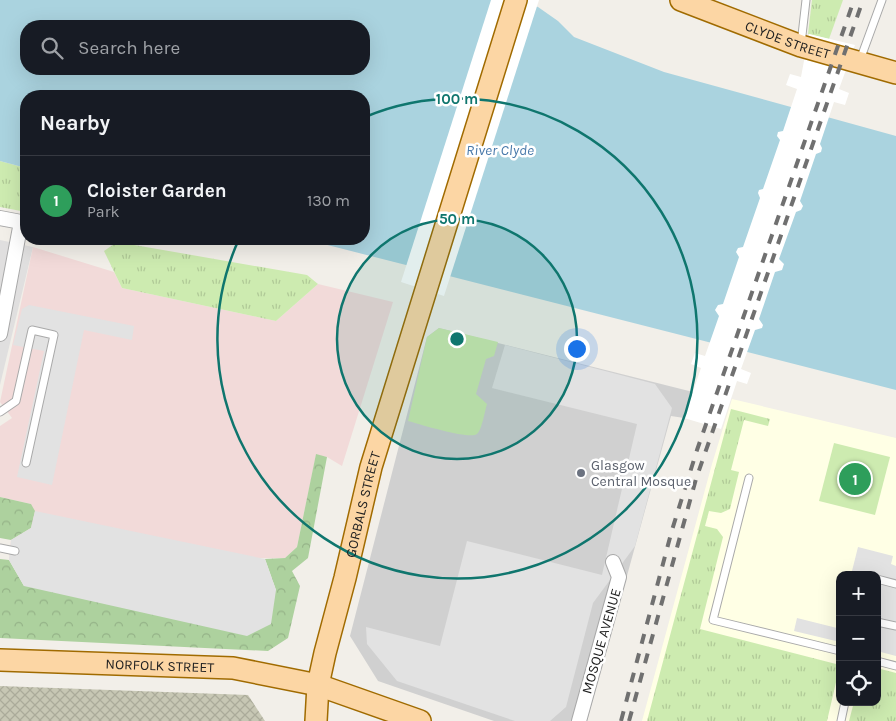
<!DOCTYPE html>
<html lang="en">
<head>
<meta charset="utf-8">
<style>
  body { margin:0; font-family:Karla,sans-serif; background:#242831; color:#f1f3f6 }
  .controls { position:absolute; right:15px; bottom:15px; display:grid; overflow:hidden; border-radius:10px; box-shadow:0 5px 20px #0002 }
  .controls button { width:45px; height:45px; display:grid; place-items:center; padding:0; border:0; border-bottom:1px solid #363941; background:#171b24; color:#f1f3f6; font:25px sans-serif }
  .you { position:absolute; left:576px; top:348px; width:18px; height:18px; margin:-12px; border:4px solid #fff; border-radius:50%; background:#1a73e8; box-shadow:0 0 0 8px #1a73e833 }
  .badge { display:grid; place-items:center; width:32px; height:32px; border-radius:50%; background:#d40000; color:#fff; font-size:16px; font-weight:700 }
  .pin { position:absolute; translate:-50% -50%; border:2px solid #fff; box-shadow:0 1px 5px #0006 }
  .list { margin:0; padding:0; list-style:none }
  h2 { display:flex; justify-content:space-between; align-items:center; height:65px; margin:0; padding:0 20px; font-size:21px }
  h2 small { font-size:16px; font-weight:400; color:#9ea1a6 }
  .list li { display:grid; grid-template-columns:32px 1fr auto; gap:15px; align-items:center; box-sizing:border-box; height:90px; padding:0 20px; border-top:1px solid #363941 }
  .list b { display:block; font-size:19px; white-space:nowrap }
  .list p { margin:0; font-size:16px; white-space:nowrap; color:#9ea1a6 }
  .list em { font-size:16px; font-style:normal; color:#9ea1a6 }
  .icon { flex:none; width:28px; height:28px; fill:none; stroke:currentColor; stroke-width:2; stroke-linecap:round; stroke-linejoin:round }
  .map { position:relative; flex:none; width:896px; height:721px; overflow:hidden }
  .search { position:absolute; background:#171b24; box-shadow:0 5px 20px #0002; left:20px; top:20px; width:350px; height:55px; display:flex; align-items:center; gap:12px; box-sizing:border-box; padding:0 18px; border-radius:20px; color:#9ea1a6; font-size:19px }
  .panel { position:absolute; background:#171b24; box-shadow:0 5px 20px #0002; left:20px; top:90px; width:350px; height:155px; border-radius:20px }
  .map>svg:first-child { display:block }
</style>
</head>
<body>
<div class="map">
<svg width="896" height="721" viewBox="0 0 896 721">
  <defs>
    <pattern id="construction-cross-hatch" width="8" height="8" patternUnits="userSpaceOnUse" patternTransform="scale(1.25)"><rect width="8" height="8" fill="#c7c7b4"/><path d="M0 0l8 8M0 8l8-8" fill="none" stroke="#abab9a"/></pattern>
    <pattern id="grass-tufts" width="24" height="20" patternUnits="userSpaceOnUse" patternTransform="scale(1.25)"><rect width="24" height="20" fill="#cdebb0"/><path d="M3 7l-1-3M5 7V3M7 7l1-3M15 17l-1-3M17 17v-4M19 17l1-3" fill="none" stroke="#b0c997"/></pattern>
    <pattern id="forest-crowns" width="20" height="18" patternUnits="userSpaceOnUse" patternTransform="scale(1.25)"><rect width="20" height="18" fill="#add19e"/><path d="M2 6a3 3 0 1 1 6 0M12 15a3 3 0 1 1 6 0" fill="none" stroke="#95b388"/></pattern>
  </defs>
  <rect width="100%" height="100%" fill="#f2efe9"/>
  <path fill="#e0dfdf" d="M0,240l33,7 -33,138z"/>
  <path fill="#f2dad9" d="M33,247l81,25 8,16 154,33 42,-37 75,18 -51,164 -15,-9 -11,-2 -19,92 -12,11 -276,2 2,-20 20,-12v-24l-31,-7v-71l12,-8 -12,-16z"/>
  <path fill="#ffffe5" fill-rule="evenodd" d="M732,399l164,39v283h-254l70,-257zM840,575h37v127h-37z"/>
  <path fill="#d0d0d0" d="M439,328l254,64 -9,26 -13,-2 -84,305h-93l-116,-40 -28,-45 77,-299z"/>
  <path fill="url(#construction-cross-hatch)" d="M0,686l248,9 17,26h-265z"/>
  <g fill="url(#grass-tufts)">
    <path d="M812,0h31l-14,39 -21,-5z"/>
    <path d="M0,161l26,7v44l-26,-5z"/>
    <path d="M117,242l190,33 11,9 -42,37 -154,-33 -18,-37z"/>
    <path d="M731,409l39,10 -2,7 -24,-6 -13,50 8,2 -9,37 -9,4 -12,-2 -4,15 12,3 6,8 -23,92 140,36 -13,56h-180z"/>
    <path d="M877,668l19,5v48h-47l5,-19h23z"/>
  </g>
  <g fill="url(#forest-crowns)">
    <path d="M316,454l11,3 -19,101 -16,13 8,15 -12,52 -20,13 -268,-13v-79l9,1 15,26 252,4 -11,-31 20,-1 12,-11z"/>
    <path d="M0,497l31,7 4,7 -4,17 -20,12 -11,-2z"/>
  </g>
  <g fill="#cdebb0">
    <path d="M439,328l59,14 -4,14 -8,3 -10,35 11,10c-2,6 -5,26 -10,30 -7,6 -58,-10 -69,-13l19,-84z"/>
    <path d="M834,443l56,14 -15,58 -56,-14z"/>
  </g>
  <g fill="#e2e2e2">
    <path d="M29,305l105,21 -2,14 -48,-10 -32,155 -35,-8 27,-126 -31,-6 9,-36z"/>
    <path d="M505,345l150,39 17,24 -37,138 -42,57 -27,104 -16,14h-35l-118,-40 -30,-37 -1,-17 74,19 27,-105 135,34 35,-151 -145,-36z"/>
    <path d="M35,511l230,48 11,31 -5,34 -24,12 -223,-50 -15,-26 2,-20 20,-12z"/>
    <path d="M858,547l35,9 -2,8 5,2v90l-19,-5v-76h-26z"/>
    <path d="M797,618l40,10 3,-10v24l-46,-11z"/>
  </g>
  <path fill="#aad3df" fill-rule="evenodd" d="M0,0h518l20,7 20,14 16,16 90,35 232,64v254l-592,-151h60v-143h-338v72l-26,-7zM26,26h338v43h-338z"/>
  <g fill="#fff">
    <path d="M491,0h48l-95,296 -43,-14z"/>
    <path d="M809,34l46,11 -16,44 10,4 -4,12 -11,-3 -14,42 2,4 -1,4 -5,2 -16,47 3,5 -2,4 -5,2 -17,47 5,5 -2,6 -7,2 -16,47 4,6 -1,3 -7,2 -14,39 10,4 -4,11 -10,-3 -16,48 -37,-11 17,-50 -10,-4 4,-11 10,3 14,-40 -4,-6 3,-5 5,-1 16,-47 -3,-5 2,-4 5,-1 17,-49 -2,-5 1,-3 4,-1 17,-49 -3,-4 1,-4 5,-1 14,-42 -11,-4 4,-11 11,3z"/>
  </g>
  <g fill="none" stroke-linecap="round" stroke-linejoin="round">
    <g stroke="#a9a9a9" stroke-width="9">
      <g id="service">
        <path d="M801,44l5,-44"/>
        <path d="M860,60l22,-60"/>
        <path d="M0,412l16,-11 16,-71 22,5 -28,128"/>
        <path d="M749,478l-36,142 127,31"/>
        <path d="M0,548l15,3"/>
        <path d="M877,579l19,5"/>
        <path d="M877,622l19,4"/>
        <path d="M877,661l19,5"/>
        <path d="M841,721l4,-19"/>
      </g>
    </g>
    <g stroke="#a9a9a9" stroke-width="16">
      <g id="minor">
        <path d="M0,218l21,4 -21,112"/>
        <path d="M579,721l40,-144 -6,-15"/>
      </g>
    </g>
    <g stroke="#a06b00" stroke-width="24">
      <g id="primary">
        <path id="s1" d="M681,0l120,46 95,27"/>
        <path id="s2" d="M0,660l233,8 85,17 102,36"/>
        <path id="s3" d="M316,721l2,-36 7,-32 20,-75 26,-111 145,-467"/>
      </g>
    </g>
    <use href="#service" stroke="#fff" stroke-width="7"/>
    <use href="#minor" stroke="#fff" stroke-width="14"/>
    <use href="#primary" stroke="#fcd6a4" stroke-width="21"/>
    <g stroke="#707070" stroke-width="4" stroke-dasharray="10 10" stroke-linecap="butt">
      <path d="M621,721l51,-191 25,-80 157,-450"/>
      <path d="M629,721l67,-242 167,-479"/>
    </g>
  </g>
  <circle cx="457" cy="339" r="120" fill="#0f766e" fill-opacity=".12"/>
  <g fill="none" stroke="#0f766e" stroke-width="2.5">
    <circle cx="457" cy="339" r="120"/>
    <path d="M365 117A240 240 0 1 1 239 239"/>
  </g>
  <circle fill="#6b7280" stroke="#fff" stroke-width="2" cx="581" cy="473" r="5"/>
  <g text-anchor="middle" stroke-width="5" stroke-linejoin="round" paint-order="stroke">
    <g font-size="14" fill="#222" stroke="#fff">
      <text dy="5" stroke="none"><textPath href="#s1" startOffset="114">CLYDE STREET</textPath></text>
      <text dy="5" stroke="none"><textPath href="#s3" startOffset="222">GORBALS STREET</textPath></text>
      <text transform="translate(601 641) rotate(-74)" y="5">MOSQUE AVENUE</text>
      <text dy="5" stroke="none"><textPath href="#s2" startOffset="160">NORFOLK STREET</textPath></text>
    </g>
    <g font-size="14" fill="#5b616d" stroke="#fff" text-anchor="start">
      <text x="591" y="470">Glasgow<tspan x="591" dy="16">Central Mosque</tspan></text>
    </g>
    <g font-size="15" font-style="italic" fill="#4a7aab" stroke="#fff">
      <text x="500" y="155">River Clyde</text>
    </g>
  </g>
  <circle cx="457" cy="339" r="8" fill="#0f766e" stroke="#fff" stroke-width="2.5"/>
  <g font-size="15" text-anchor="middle" font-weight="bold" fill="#0f766e" stroke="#fff" stroke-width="5" stroke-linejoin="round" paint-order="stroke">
    <text x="457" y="104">100 m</text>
    <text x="457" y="224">50 m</text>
  </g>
</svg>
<div class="controls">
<button>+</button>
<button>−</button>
<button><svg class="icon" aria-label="locate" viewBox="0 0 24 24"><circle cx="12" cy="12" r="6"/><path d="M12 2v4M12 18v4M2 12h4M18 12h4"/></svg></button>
</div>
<div class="you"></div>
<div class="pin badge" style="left:855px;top:479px;background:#2e9e5b">1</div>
<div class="search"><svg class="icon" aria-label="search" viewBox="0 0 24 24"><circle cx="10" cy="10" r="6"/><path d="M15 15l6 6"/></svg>Search here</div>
<section class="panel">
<h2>Nearby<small></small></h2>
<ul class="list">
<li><span class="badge" style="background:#2e9e5b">1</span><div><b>Cloister Garden</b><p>Park</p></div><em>130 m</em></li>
</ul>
</section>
</div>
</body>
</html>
